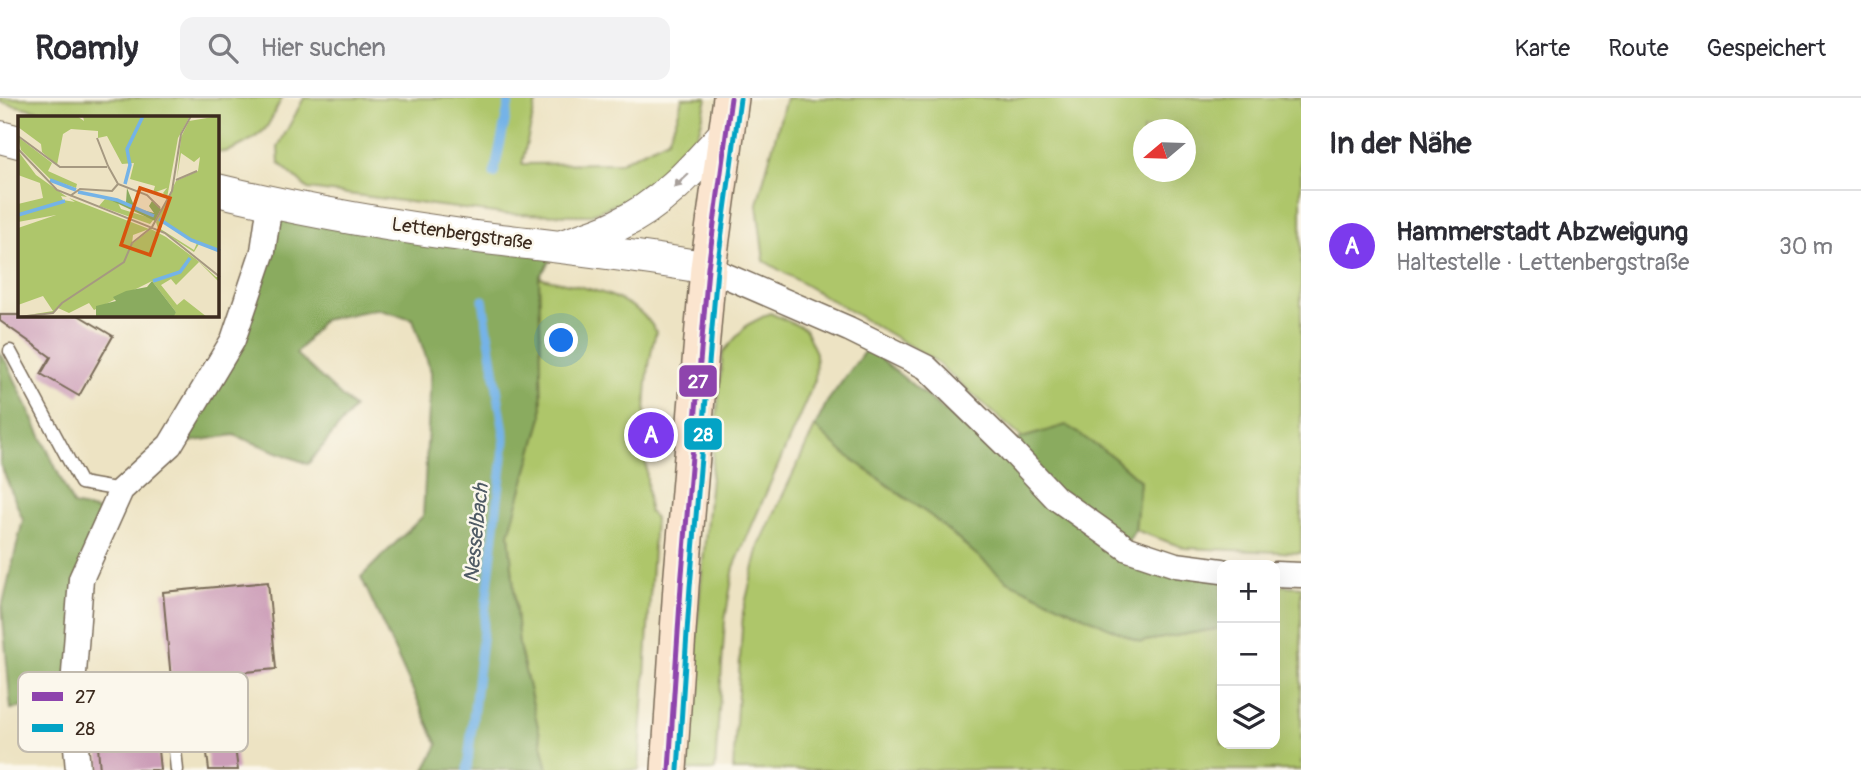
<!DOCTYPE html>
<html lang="de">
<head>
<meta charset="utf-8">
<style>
  body { margin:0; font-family:Pangolin,sans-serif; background:#f2f2f3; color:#2b2b33 }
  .controls { position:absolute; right:21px; bottom:21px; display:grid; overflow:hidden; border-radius:14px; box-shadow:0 7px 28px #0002 }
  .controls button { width:63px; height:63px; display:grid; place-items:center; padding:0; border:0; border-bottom:2px solid #e1e1e2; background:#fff; color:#2b2b33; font:35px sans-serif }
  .compass { position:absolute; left:1133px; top:21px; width:63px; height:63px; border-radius:50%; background:#fff; box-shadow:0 7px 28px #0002; rotate:251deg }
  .you { position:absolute; left:562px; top:243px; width:24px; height:24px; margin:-18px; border:5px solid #fff; border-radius:50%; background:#1a73e8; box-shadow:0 0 0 10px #1a73e833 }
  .badge { display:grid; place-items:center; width:46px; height:46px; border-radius:50%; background:#7c3aed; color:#fff; font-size:23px; font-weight:700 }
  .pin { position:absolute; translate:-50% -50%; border:4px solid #fff; box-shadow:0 2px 7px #0006 }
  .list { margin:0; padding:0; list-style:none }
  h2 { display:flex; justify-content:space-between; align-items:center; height:91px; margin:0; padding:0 28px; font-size:30px }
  h2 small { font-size:23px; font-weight:400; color:#7c7c81 }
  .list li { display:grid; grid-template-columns:46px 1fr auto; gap:21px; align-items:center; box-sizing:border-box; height:112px; padding:0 28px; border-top:2px solid #e1e1e2 }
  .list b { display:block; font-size:26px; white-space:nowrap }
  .list p { margin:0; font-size:23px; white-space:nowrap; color:#7c7c81 }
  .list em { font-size:23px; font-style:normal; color:#7c7c81 }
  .icon { flex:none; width:38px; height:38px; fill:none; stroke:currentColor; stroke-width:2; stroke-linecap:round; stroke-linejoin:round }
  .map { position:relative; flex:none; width:1301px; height:672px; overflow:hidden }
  header { display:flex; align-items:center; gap:42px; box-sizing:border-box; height:98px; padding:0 35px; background:#fff; border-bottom:2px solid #e1e1e2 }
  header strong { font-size:33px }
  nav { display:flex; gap:38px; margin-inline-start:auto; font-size:24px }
  .search { width:490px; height:63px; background:#f2f2f3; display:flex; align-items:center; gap:18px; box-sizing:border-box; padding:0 24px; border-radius:14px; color:#7c7c81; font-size:26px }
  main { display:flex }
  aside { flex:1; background:#fff }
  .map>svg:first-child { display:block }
</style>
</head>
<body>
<header>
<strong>Roamly</strong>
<div class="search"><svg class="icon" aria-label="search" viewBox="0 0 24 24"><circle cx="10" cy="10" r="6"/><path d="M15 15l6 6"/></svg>Hier suchen</div>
<nav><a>Karte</a><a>Route</a><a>Gespeichert</a></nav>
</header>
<main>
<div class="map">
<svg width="1301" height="672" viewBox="0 0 1301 672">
  <rect width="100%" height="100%" fill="#fbf7ec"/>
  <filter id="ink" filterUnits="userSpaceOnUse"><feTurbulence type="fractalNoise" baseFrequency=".0143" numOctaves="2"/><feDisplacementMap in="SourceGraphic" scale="14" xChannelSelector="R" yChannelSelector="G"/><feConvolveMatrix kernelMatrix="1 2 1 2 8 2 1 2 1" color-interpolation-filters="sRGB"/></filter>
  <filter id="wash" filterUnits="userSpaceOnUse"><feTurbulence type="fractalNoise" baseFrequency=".00686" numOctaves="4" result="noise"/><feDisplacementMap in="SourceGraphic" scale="28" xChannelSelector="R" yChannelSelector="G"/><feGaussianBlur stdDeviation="1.57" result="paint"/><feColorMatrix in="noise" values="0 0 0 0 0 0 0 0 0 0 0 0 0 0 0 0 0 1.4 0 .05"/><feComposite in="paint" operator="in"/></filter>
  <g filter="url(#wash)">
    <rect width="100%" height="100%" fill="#ede3c3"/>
    <g fill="#aec66b" stroke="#747844" stroke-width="2" fill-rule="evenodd">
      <path d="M0,0h282c-5,9 -10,21 -16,30 -8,9 -37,27 -49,24v-35h-152l-65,-15z"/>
      <path d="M304,0h233l-15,66 97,-1 49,-24 10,-24 4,-17h25l-7,30 -11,23 -41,44 -6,-10 -6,11 -47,19 -86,-1 -195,-25 -29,-26 -1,-16z"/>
      <path d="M786,0h515v455l-116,-5 -50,-18 5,-49 -27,-24 -47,-31 -44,12 -88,-78 -170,-99 -7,-57zM1143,32h42v42h-42z"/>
      <path d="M539,179c38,10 98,16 117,55 -16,58 -11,120 -7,180l6,6 -16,252h-91l-29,-125 -10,-111 33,-117z"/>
      <path d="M770,215l35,16 11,24 -1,27 -81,187 -9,53 -10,150h-27l11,-166 24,-252 24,-27z"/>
      <path d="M815,329c96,87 214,148 325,215l82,-14v116h53v-159l26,2v183h-568l10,-158 16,-66z"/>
    </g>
    <g fill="#8aab5f" stroke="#626a3e" stroke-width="2">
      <path d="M270,105l290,44 -21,30 3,140 -33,117 10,111 29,125h-123l13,-25 -77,-168 62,-61 8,-144 -18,-53 -37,-10 -53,11 -27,34 58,54 -46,56 -74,-29 -64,10 63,-105z"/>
      <path d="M867,250l131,106 24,-16 44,-13 47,32 27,24 -5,49 -15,25 102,26v47l-82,14 -133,-61 -76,-65 -85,-61 -31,-28 12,-25z"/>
      <path d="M0,255l8,12 65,140 34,8 -26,66 -9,121 -61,9 -9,-102 21,-87 -23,-57z"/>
    </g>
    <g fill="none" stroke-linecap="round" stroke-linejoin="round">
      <g stroke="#74b3e7" stroke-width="9">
        <path d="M494,76l16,-76"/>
        <path d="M467,672l38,-331 -22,-139"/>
      </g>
    </g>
    <g id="blocks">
      <g fill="#cc9db8">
        <path d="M0,217h78l35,21 -34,60 -38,-22 10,-17 -51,-36z"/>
        <path d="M268,484l8,87 -105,10 -8,-87z"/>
        <path d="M231,619l7,53h-29l-6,-50z"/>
        <path d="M156,632l4,40h-60l-3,-35z"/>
      </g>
    </g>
  </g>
  <g filter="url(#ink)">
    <use href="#blocks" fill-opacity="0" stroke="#796b58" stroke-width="2"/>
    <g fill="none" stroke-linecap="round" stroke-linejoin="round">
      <g stroke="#796b58" stroke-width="15">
        <g id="service">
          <path d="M10,253l71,132 40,7"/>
          <path d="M172,622l5,50"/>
        </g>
      </g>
      <g stroke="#796b58" stroke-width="27">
        <g id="minor">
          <path d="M708,170l141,61 77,38 84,82 46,49 72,51 48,16 46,6"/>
          <path d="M1275,476l26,1"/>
          <path d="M78,672l-6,-70 9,-121 40,-89 49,-45 63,-105 30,-89 7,-48"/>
        </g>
      </g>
      <g stroke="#796b58" stroke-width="34">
        <g id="tertiary">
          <path d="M0,39l19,5"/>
          <path d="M217,92c83,20 168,35 252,46 80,10 160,18 239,32"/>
          <path d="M565,147c17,-6 35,-11 51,-19 46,-21 78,-58 111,-95"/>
        </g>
      </g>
      <g stroke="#796b58" stroke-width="38">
        <path id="secondary" d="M669,672l12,-184 27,-318 23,-170"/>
      </g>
      <use href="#service" stroke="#fff" stroke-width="12"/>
      <use href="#minor" stroke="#fff" stroke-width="24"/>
      <use href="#tertiary" stroke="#fff" stroke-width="32"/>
      <use href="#secondary" stroke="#fbe5cf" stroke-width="35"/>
      <g stroke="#fbf7ec" stroke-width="10">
        <path id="bus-1" d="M669,672l12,-184 27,-318 23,-170"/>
      </g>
      <g stroke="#fbf7ec" stroke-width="10">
        <path id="bus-2" d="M678,672l12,-183 27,-318 23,-170"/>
      </g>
      <use href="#bus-1" stroke="#8e44ad" stroke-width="5"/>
      <use href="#bus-2" stroke="#03a3c5" stroke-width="5"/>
    </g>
    <defs><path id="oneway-solid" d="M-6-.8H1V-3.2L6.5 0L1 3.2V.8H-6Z" transform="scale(1.75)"/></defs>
    <use fill="#a79f9a" href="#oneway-solid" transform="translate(681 83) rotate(137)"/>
  </g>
  <g text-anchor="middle" stroke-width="5" stroke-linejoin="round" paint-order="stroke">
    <g font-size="19" fill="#3b2a1e" stroke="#fbf7ec">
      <text transform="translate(462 135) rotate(8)" y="7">Lettenbergstraße</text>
    </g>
    <g font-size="21" font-style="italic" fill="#4f5a64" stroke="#fbf7ec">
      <text transform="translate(476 435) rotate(-84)" y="7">Nesselbach</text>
    </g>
  </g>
  <g transform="translate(18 18)">
    <rect width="201" height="201" fill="#ede3c3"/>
    <path d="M0,0h59l7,5 -1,-5h107l-12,22 -11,60 -4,-5 4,-5 -14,5 2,-7 -25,-7 4,-16 -12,1 -15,-28 -9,2v-7l-27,-2 -8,5 -6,31 -15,-13 -1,-8 -23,-17zM201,0v136l-20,-8 -5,8 -36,-23 -2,-7 20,-41 22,-10 2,-14 -6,5 -13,-9 -4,25 4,-41 8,-16zM142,105l37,22 -3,7 -35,-22zM0,21l34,26 -4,8 29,13 -1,4 -26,-9 -29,-29zM0,35l18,24 31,22 -6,-1 2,4 12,2 -6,-4 80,31 -16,6 -1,9 19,-15 15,8 31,23 19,17h2l1,5 -20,-20 -23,23 -5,-6 -10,6 16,20 7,-6 23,18h-38l7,-5 -24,-31 -58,29 -5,-7 -20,10 -11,-5 -5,5 -25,2 25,-4 -10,-15 -25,9v-77l38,-13 -38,7v-18l25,-6 -3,-15 -22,-8zM87,83l12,2 4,8 33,10 -4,5 -51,-18z" fill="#aec66b" fill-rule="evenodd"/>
    <path d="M109,72l8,20 19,5 -5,-7 3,-5 9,8 -6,12 -47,-22 18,3zM134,165l24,31 -2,4 -78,1v-11l20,-5 -3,-4 13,-6 21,-4z" fill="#8aab5f"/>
    <path fill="none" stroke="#74b3e7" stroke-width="3.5" d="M32,64l26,10M107,68l5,-19 -3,-16 16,-33M60,76l39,8 37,16M0,99l47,-14M141,103l32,21 29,11M135,165l27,-9 10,-14"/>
    <path fill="none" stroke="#a69981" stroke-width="2" d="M0,20l42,31h47M79,22l11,28M0,33l39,41 108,43 55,44M90,50l10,18 29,11 13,13M158,64l21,-9M52,80l10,-7 32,2 6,-7M0,201l35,-4 9,-10 62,-41 8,-19 20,-16 20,-36 9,-57 10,-18"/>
    <path fill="#d7540e" fill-opacity="0.15" stroke="#d7540e" stroke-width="3.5" d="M122,72l30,10 -20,57 -29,-10z"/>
    <rect width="201" height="201" fill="none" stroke="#3b2a1e" stroke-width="3.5"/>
  </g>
  <rect x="18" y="574" width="230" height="80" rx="10" fill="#fbf7ec" stroke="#c1baae" stroke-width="2"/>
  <rect x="32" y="594" width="31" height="9" fill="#8e44ad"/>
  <rect x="32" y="626" width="31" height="8" fill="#03a3c5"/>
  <g font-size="19" fill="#3b2a1e">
    <text x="75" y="605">27</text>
    <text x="75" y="637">28</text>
  </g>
  <g stroke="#fbf7ec" stroke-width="2.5">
    <rect x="678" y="266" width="40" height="34" rx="7" fill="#8e44ad"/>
    <rect x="683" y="319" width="40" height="34" rx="7" fill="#03a3c5"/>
  </g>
  <g font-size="19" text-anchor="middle" font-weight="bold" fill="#fff">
    <text x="698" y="290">27</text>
    <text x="703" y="343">28</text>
  </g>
</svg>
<div class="controls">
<button>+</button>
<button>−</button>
<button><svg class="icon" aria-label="layers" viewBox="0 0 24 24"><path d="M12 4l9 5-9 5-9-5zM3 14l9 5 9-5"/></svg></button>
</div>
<svg class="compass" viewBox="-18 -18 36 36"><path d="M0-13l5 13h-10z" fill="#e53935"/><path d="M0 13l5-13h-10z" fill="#7c7c81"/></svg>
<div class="you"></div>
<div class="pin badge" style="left:651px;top:337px">A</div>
</div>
<aside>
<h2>In der Nähe<small></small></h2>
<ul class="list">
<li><span class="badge">A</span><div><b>Hammerstadt Abzweigung</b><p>Haltestelle · Lettenbergstraße</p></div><em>30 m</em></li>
</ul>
</aside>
</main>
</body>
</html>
